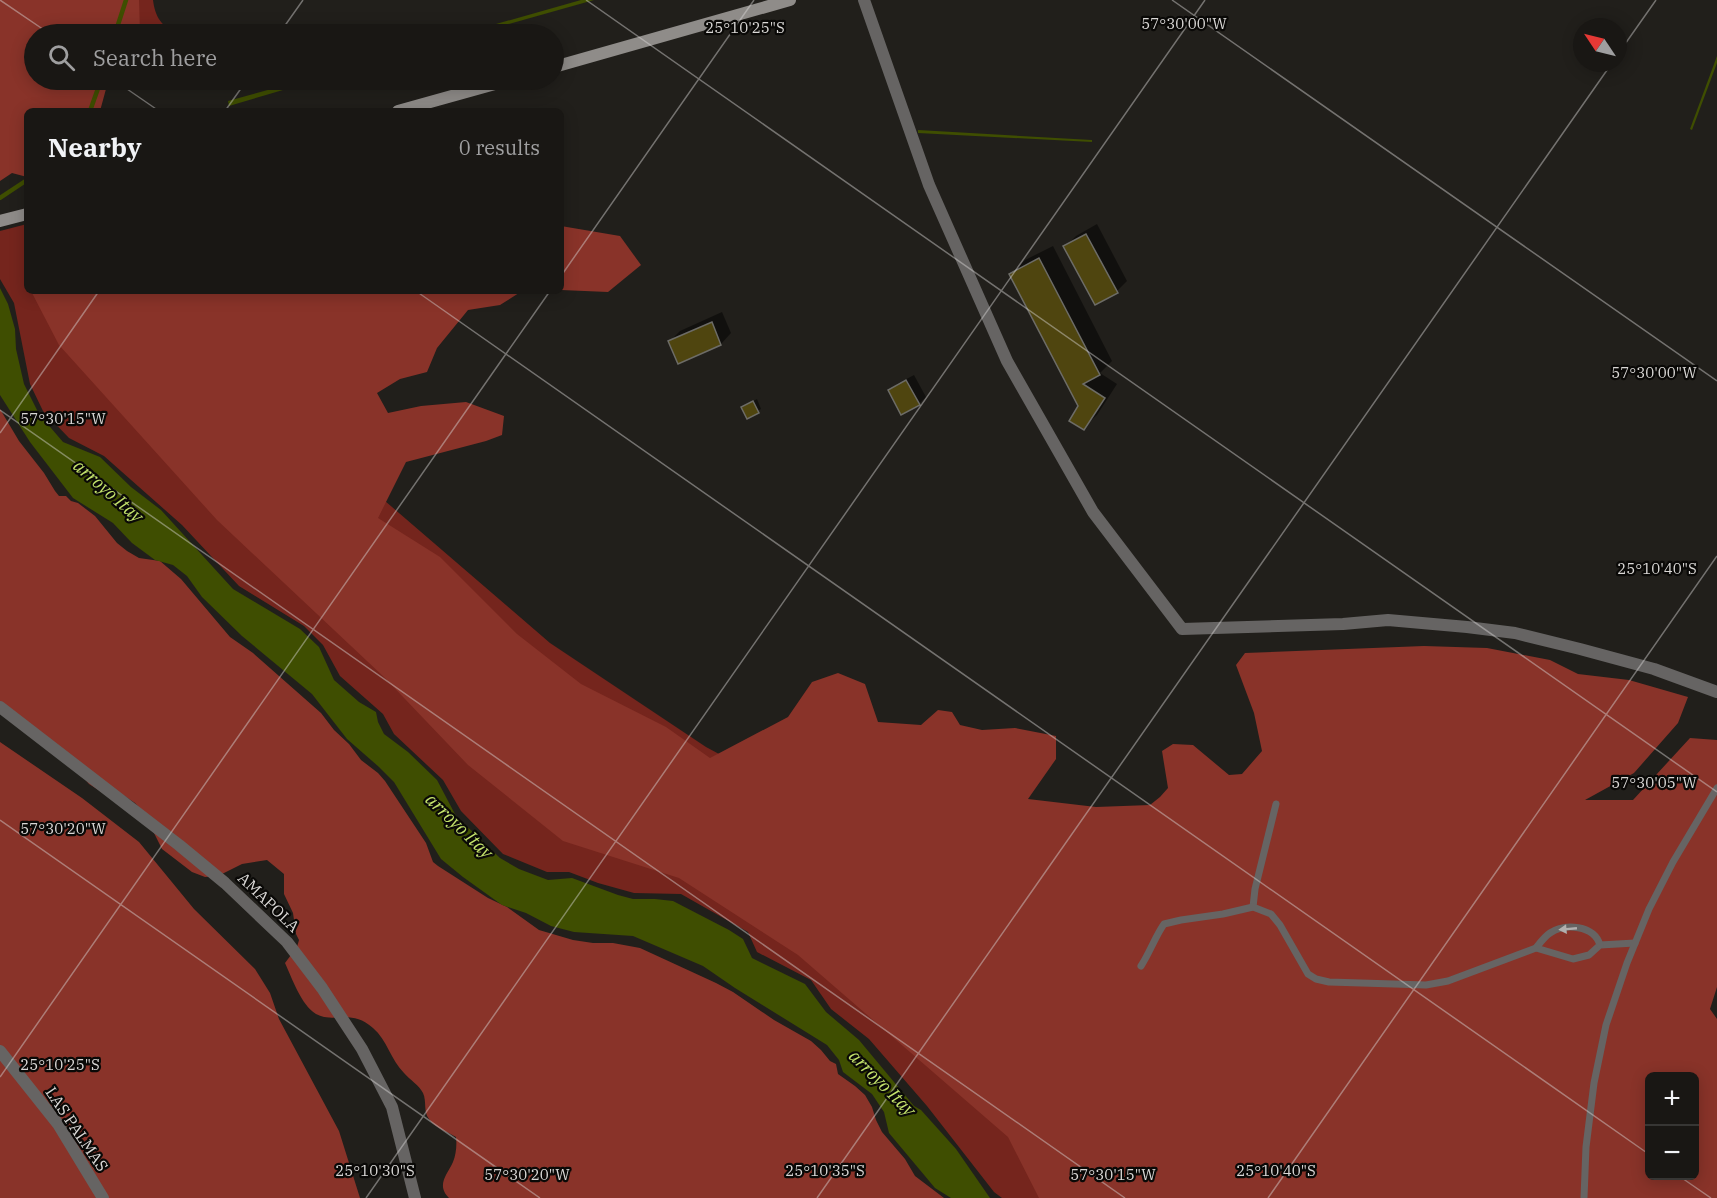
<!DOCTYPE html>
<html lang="en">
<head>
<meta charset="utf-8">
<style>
  body { margin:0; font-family:"IBM Plex Serif",serif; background:#262422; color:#f1f3f6 }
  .controls { position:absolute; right:18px; bottom:18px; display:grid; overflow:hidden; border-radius:9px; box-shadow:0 3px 15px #0003 }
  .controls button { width:54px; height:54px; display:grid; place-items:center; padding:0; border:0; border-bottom:2px solid #373634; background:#191714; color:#f1f3f6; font:30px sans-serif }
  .compass { position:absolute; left:1573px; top:18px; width:54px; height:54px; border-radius:50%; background:#191714; box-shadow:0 3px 15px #0003; rotate:305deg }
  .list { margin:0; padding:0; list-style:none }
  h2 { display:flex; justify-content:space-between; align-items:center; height:78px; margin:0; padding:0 24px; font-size:26px }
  h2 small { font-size:20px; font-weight:400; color:#9f9fa0 }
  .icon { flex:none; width:33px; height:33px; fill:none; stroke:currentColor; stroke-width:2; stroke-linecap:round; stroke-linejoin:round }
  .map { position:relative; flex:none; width:1717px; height:1198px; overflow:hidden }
  .search { position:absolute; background:#191714; box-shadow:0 3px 15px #0003; left:24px; top:24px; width:540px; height:66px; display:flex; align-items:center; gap:15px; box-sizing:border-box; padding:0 21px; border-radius:33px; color:#9f9fa0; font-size:22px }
  .panel { position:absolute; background:#191714; box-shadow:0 3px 15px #0003; left:24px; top:108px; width:540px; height:186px; border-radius:9px }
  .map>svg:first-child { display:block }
</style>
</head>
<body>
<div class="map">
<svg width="1717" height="1198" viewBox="0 0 1717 1198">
  <rect width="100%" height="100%" fill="#211f1b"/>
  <g fill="#75251d">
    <path d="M109,0h44c2,17 9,27 25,34h-78z"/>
    <path d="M27,224v67h202l91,154 230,198 156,104 56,30 408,421h-168l-8,-6 -67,-86 -58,-67 -38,-30 -20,-29 -54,-28 -9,-20 -67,-38 -47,-1 -36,-10 -29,-11h-22l-44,-18 -42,-43 -18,-31 -49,-46 -11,-20 -43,-38 -17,-31 -19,-19 -65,-40 -57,-61 -78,-69 -35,-18 -26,-27 -13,-27 -16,-81 -14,-24v-48z"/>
  </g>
  <g fill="#893329" fill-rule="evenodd">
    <path d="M0,0h139l1,33 -1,1h-105v46h78l-6,9 -6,22h-73v66l-15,-4 -12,8z"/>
    <path d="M561,226l59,10 21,29 -33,27 -47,-2z"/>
    <path d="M31,291h491l-22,14 -32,5 -31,38 -10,24 -27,7 -23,14 11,20 33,-7 45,-4 38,14 -2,19 -16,6 -80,21 -28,56 62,39 77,77 64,50 85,43 44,31 78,-41 24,-35 26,-9 27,11 13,38 43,3 17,-15 14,2 8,13 22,5 33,-2 41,8v23l-28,40 68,8 54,-2 10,-8 8,-9 -6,-37 11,-7 20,1 36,30 13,-1 20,-23 -8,-38 -18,-48 9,-12 179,-7 63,2 63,12 28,14 51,6 59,17 -10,26 -44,50 -49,27h48l57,-62 27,2v247l-7,22 7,10v179h-678l-31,-61 -210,-182 -119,-77 -116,-37 -95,-76 -84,-88 -167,-157 -158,-175zM1650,1076h44v100h-44z"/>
    <path d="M0,409l19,32 25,32 11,18 4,5h7l5,5 7,2 17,13 22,27 10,8 12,7 21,3 21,18 49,58 23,16 68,60 13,17 15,14 12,16 17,13 7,8 41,62 7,19 5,4 50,32 19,9 32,23 34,10 20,3h20l27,5 76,35 17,9 41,28 37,21 10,9 9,11 6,3 2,10 17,12 10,9 7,12 4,13 6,12 23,27 10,17 29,22h-495c-13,-13 -2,-23 4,-36 3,-7 4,-17 3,-25 -10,-6 -19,-8 -27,-18 -6,-8 -2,-17 -6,-26 -4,-8 -13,-13 -19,-20 -13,-13 -17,-33 -31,-45 -22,-20 -39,-4 -57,-14 -15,-9 -24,-36 -31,-51l12,-16 2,-7 -3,-6 -3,-21 -9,-19v-20l-17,-14 -25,4 -24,12 -13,1 -13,-5 -30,-23 -18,-36 -9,-10 -12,-8 -12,3 -22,-14 -17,-20 -72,-54z"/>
    <path d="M0,742l82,56 57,44 55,67 61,60 15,24 9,26 60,112 21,67h-360z"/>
  </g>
  <g fill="#3f4e01">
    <path d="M581,0h13l-121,34h-12z"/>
    <path d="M1717,56v7l-25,67 -2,-1z"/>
    <path d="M304,80h13l-88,26 -1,-5z"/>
    <path d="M918,130l174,10v2l-174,-9z"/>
    <path d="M0,288l8,16 7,25 1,20 8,35 15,30 24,28 37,15 31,30 30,23 72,79 67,40 19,18 15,33 25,22 17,10 2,10 6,12 24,18 29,28 19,36 44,42 19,11 29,11 24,-2 46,17 15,4h22l18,2 56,29 14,9 9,19 53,26 21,28 33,28 55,66 7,4 35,39 34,49h-39l-16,-10 -46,-55 -5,-21 -12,-18 -29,-22 -4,-12 -12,-15 -92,-57 -32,-22 -70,-30 -59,-4 -23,-6 -25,-13 -24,-8 -39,-28 -22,-18 -47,-77 -15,-15 -32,-28 -35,-45 -70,-58 -40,-39 -15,-21 -14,-11 -18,-5 -23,-17 -19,-20 -40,-25 -43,-56 -30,-47z"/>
  </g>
  <g fill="#0007">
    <path d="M1097,224l30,57 -10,10 -52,-44 11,-11z"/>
    <path d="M1053,246l59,115 -12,12 17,11 -20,31 -14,13 -3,-22 -69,-132 14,-14z"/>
    <path d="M722,312l9,21 -10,11 -42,18 -9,-21 10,-10z"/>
    <path d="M914,375l12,22 -7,7 -29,-13 7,-7z"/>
    <path d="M757,399l4,10 -14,8 -5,-10z"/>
  </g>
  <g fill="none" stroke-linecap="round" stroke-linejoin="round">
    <g stroke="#3f4e01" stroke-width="4.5">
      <path d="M115,34l11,-34"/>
      <path d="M90,111l11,-31"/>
      <path d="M0,198l27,-18"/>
    </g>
  </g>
  <g fill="#4f450f" stroke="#6d6c67" stroke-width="1.5">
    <path d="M1086,234l32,59 -23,12 -32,-59z"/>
    <path d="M1039,258l61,117 -17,9 22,14 -21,32 -15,-9 9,-15 -69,-132z"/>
    <path d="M712,322l9,23 -43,19 -10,-23z"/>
    <path d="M906,380l14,25 -19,10 -13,-25z"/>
    <path d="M753,401l6,12 -12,6 -6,-12z"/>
  </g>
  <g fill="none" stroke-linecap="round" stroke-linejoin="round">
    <g stroke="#666463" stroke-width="7">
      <path d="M1253,907l2,-18 21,-85"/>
      <path d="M1536,948l37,11 16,-4 11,-10 35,-2"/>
      <path d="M1141,966c9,-14 14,-29 23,-42l17,-4 42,-6 30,-7 18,7 9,11 28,49 8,5 13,3 97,3 22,-4 88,-33c4,-5 8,-11 14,-15 15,-10 44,-8 50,12"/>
      <path d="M1584,1198l2,-51 8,-64 12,-58 21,-62 22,-54 24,-47 44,-74"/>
    </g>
    <g stroke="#666463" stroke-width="12">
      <path d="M864,0l65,185 78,176 86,151 89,117 161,-5 45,-4 79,7 48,6 65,16 74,20 63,23"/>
      <path d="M0,707l179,138 46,38 62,59 35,46 40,61 30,58 23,91"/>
      <path d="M0,1051l58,73 45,74"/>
    </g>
    <g stroke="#8f8c89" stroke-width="12">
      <path d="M554,67l236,-67"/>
      <path d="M398,111l111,-31"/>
      <path d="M0,221l27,-7"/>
    </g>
  </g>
  <defs><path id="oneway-solid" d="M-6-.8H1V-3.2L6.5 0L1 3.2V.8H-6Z" transform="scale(1.5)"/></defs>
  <use fill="#b1afae" href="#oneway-solid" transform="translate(1568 929) rotate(175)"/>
  <path fill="none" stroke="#dad8d6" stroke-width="1.5" stroke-opacity="0.45" d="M0,0l50,34M586,0l1131,792M1172,0l545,381M279,34l24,-34M1618,54l38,-54M114,80l45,31M225,111l22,-31M561,276l193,-276M416,291l1234,864M0,410l1125,788M0,433l99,-142M0,820l540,378M0,1077l550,-786M1679,1176l32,22M366,1198l839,-1198M817,1198l795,-1135M1268,1198l449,-642"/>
  <g text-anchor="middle" stroke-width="4.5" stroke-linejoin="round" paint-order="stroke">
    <g font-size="16" fill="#dad8d6" stroke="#0a0907">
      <text transform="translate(269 902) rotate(44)" y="6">AMAPOLA</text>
      <text transform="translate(77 1129) rotate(56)" y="6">LAS PALMAS</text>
    </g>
    <g font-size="18" font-style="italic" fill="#c4e36c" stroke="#0a0907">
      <text transform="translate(108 491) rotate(41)" y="6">arroyo Itay</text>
      <text transform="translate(459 826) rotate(44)" y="6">arroyo Itay</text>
      <text transform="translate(882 1083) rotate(45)" y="6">arroyo Itay</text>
    </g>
  </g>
  <g font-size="15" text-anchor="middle" fill="#dad8d6" stroke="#0a0907" stroke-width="4.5" stroke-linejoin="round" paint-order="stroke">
    <text x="1184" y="29">57°30'00"W</text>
    <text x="745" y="33">25°10'25"S</text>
    <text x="1654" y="378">57°30'00"W</text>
    <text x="63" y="424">57°30'15"W</text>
    <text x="1657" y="574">25°10'40"S</text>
    <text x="1654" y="788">57°30'05"W</text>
    <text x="63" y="834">57°30'20"W</text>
    <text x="60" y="1070">25°10'25"S</text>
    <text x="375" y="1176">25°10'30"S</text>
    <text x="825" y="1176">25°10'35"S</text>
    <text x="1276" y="1176">25°10'40"S</text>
    <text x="527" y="1180">57°30'20"W</text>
    <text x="1113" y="1180">57°30'15"W</text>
  </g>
</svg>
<div class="controls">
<button>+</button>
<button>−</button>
</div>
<svg class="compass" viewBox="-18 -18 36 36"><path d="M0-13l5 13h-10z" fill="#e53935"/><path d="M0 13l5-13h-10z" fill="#9f9fa0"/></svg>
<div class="search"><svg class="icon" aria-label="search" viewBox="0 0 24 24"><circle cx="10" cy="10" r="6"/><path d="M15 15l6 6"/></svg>Search here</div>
<section class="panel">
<h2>Nearby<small>0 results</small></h2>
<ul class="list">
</ul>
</section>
</div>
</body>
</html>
